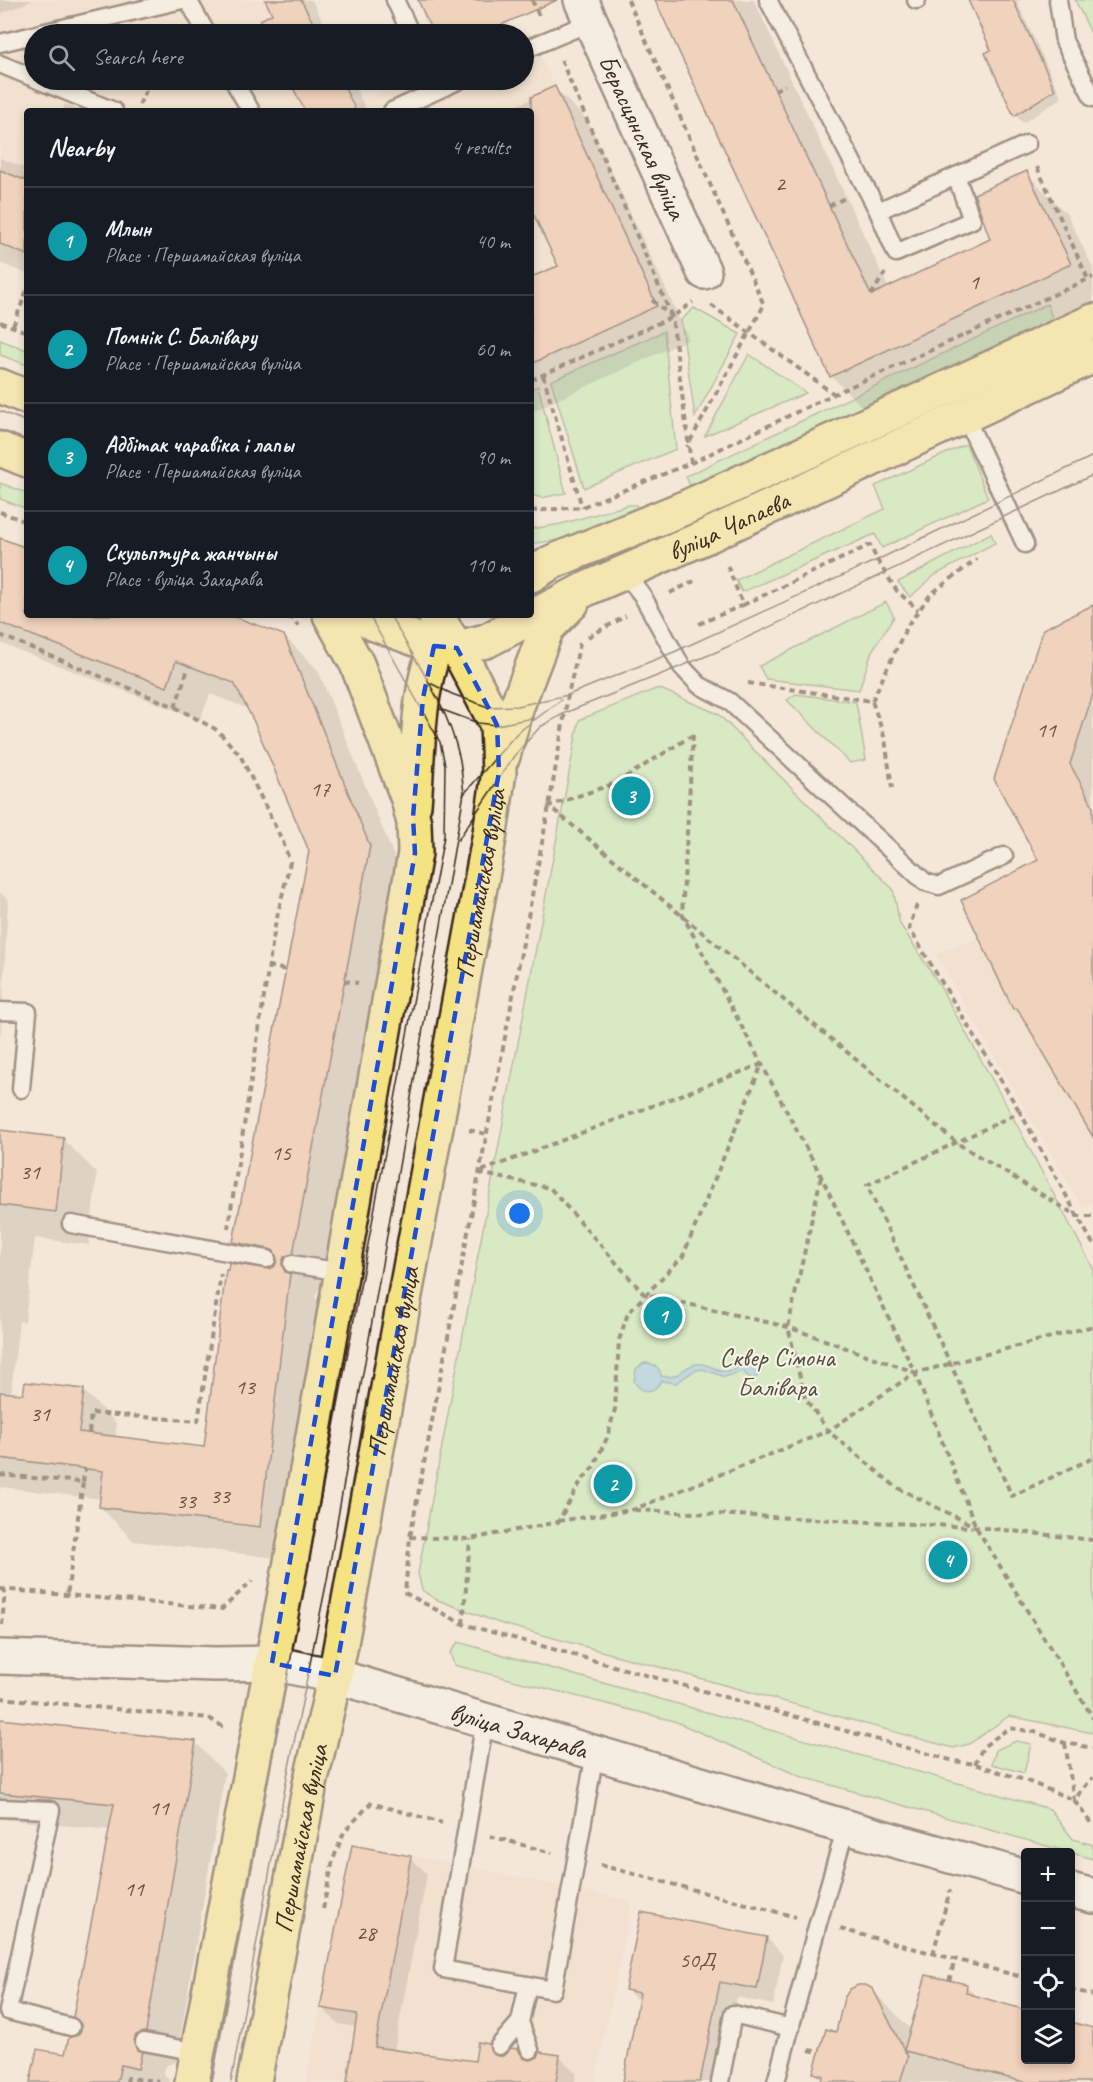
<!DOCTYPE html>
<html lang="en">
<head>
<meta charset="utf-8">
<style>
  body { margin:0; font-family:Caveat,sans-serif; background:#20242c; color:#f1f3f6 }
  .controls { position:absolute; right:18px; bottom:18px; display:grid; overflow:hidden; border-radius:6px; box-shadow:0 3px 9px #0003 }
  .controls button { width:54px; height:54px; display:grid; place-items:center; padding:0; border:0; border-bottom:2px solid #363941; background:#171b24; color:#f1f3f6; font:30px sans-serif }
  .you { position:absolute; left:520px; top:1214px; width:21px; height:21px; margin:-15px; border:4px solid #fff; border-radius:50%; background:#1a73e8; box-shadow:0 0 0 9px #1a73e833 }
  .badge { display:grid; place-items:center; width:39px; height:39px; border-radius:50%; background:#b45309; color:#fff; font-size:20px; font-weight:700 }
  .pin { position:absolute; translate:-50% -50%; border:3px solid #fff; box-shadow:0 2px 6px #0006 }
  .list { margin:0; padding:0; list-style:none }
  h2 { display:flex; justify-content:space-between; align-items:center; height:78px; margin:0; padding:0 24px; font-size:26px }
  h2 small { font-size:20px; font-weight:400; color:#9ea1a6 }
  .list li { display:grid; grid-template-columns:39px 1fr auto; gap:18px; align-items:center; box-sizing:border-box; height:108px; padding:0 24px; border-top:2px solid #363941 }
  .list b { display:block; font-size:22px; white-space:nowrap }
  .list p { margin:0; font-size:20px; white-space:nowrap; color:#9ea1a6 }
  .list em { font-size:20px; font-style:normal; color:#9ea1a6 }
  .icon { flex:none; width:33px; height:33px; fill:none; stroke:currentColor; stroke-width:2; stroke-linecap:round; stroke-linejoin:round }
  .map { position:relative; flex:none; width:1093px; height:2082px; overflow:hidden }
  .search { position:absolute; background:#171b24; box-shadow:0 3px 9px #0003; left:24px; top:24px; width:510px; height:66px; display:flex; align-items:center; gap:15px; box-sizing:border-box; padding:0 21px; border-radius:33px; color:#9ea1a6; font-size:22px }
  .panel { position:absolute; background:#171b24; box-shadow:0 3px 9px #0003; left:24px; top:108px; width:510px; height:510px; border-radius:6px }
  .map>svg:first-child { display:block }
</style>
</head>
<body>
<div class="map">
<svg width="1093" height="2082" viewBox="0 0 1093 2082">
  <rect width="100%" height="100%" fill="#f4e7d9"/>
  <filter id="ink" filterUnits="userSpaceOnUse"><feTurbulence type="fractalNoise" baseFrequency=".0167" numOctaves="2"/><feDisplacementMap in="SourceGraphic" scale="12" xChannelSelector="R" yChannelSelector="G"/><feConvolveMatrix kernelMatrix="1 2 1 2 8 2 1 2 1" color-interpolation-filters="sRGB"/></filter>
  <g filter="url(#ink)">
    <g fill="#f1d9c6">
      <path d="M0,0h301l18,34h-285v46h307l12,24 59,-24h112v-46h-6l11,-4 124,268 -1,10 -121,56v-253h-504v154l-19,-8 3,-8 -11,-5z"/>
      <path d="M975,939l38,46 80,31v186l-10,7 -148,-255z"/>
      <path d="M412,1856l48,9 172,36 -37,181h-289l14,-74 61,10z"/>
    </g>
    <g fill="#b5eaab" stroke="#788a64" stroke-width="1.5">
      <path d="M1075,0h18v35h-1z"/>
      <path d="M1047,304l6,16 -362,168 -5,-12z"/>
      <path d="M694,308l46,26 -45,83 -14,-97z"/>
      <path d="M664,331l12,118 -92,39 -33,-107z"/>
      <path d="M0,340l27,10v15l-27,-10z"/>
      <path d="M749,354l57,39 -101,43z"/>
      <path d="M538,386l28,107 -24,5 -11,-3v-106z"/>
      <path d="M966,444l22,54 -106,50 -7,-14 -133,58 -6,-12 149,-71 -10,-23z"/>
      <path d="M0,483l27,10v16l-27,-10z"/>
      <path d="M628,505h8l4,7 -76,27 -33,5v-15l30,-5z"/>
      <path d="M991,533l4,10 -60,32 -25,22 -12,-15z"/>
      <path d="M886,602l8,15 -22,34 -13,39 -93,-11 -7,-13z"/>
      <path d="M658,688l60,26 175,175 7,35 37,57 72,129 84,158v465l-84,-17 -40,28 -16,4 -454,-125 -64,-24 -13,-9 -4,-17 161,-853z"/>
      <path d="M796,694l60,8 10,58 -16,3 -63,-63z"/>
      <path d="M458,1642l592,167 23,30 20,6v14l-294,-83 -125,-55 -220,-56 -4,-12z"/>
      <path d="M1016,1741l15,3 -7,29 -32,-9 4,-14z"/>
    </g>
    <path fill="#86c8e7" stroke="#688997" stroke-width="1.5" d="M750,1358l9,2c7,10 2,18 -9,18l-8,-7 -17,6 -23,-8 -8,2 -18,12 -15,-2c-7,13 -20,13 -27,0l2,-12 8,-6c9,0 16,4 17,13 20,4 20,-9 35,-12 11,-2 18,6 27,7 6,1 14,-3 19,-5l2,-5z"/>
    <g fill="#0003">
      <path d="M0,0h33l-33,14z"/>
      <path d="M267,0h45l17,34h-60l-7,-14 12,-6z"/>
      <path d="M419,0h105l-22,18 8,16h-75z"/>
      <path d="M657,0h97l135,289 103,-50 34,-66 41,41 26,54v46l-221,103 -41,-41z"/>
      <path d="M970,0h52l-5,2 45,96 -39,25 -8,-8 -22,-65z"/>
      <path d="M291,80h60l16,31h-61z"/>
      <path d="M555,88l33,33 101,218 -158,73v-134l29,-12 -29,-60v-95h-26z"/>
      <path d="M65,104l17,7h-20z"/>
      <path d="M0,158l27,11v105l-27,-11z"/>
      <path d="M0,539l27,11v65h199l58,21 34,34 86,211 -78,406 -8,3 -3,7 8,13 -29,250 -160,-19 -34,-34 1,-8 -100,-12 -1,5v-360l63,7 34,34 -8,72 -54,-7 -10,84 -6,-1 -8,73 14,2 58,-6 34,34 -2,14 91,10 56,-179 -27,-27 75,-391 -61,-142 -39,-15 -10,26 -200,-77z"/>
      <path d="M1093,607v527l-66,-112 -13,-13 27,-148z"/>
      <path d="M0,892l8,8 -7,134h-1z"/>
      <path d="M0,1721l195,21 30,31 -49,289 -9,3 -4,7 7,10h-138l35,-26 16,-27 28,-199 -111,-11z"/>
      <path d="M353,1847l58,11 16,16 -33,177 82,12 12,-17 12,12 18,-8 11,12 30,-6 17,17 -1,9h-227l9,-55 -19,-3 -17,-17z"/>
      <path d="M767,1938l16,17 -10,50 -36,-8 -17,85h-96l16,-79 -13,-13z"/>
      <path d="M966,1986l12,12 48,62h44v-37l23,6v53h-270l-8,-9 22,-40 35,-43 40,40z"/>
    </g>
    <g fill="#eab89b" stroke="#3b2a1e" stroke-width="1.5">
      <path d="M265,0h36l18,34h-52l-7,-14 12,-6z"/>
      <path d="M418,0h139l-76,34h-48z"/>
      <path d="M655,0h78l138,295 119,-56 -16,-45 53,-23 44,93 -241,113z"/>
      <path d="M968,0h45l42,90 -41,26 -29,-63 6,-3z"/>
      <path d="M289,80h52l15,31h-51z"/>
      <path d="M555,86l102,220 -126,58v-87l27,-11 -27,-57v-112z"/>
      <path d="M0,170l27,11v74l-27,-11z"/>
      <path d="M0,538l27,10v67h203l54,20 86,211 -77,408 -9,3 -2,6 3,9 5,2 -30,253 -161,-20 4,-36 -103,-13v-66l23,2 2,-12 59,7 -5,43 125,15 22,-177h2l1,-7 41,6 5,-3 2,-6 -3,-9 -5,-2 -36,-7 76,-391 -55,-129 -20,-39 -58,-22 -9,26 -167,-64z"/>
      <path d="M1093,605v89l-23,70 23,42v331l-76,-129 -4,1 -52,-109 77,-40 -44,-81 49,-150z"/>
      <path d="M0,1130l64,8 -8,74 -56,-7z"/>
      <path d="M0,1719l196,22 -50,291 -10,3 -2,6 3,9 5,2 -4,17 -17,-4 -4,17h-87l7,-33 28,5 4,-17 9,-2 3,-5v-6l-8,-7 41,-213 -114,-11z"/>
      <path d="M352,1845l59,11 -36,191 100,14 3,-19 11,2 3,9 6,3h5l8,-8 7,1 5,9 6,2 9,-3 2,-5 20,3 -4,27h-209l10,-68 -37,-6z"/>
      <path d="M641,1912l126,25 -10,52 -37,-7 -20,100h-77l17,-89 -15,-3z"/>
      <path d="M926,1975l41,9 -1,9 60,17v50h45v-38l22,6v54h-69l-119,-31 3,6 -8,25h-79l2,-6 -10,-3 13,-44 10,3 8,-34 6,-9 8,-4h8l7,4 31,61z"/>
    </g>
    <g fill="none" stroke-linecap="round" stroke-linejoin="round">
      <g stroke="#3b2a1e" stroke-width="21">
        <g id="lane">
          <path d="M188,0l19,34"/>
          <path d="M395,0l16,34"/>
          <path d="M768,0l110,211 18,42 76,-33 -16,-44 -78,35"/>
          <path d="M916,0h1"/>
          <path d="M1058,0l6,41 29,57"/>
          <path d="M37,34l145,-34"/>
          <path d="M0,43l34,-8"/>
          <path d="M524,50l67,-28"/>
          <path d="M0,64l34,14"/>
          <path d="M38,80l76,31"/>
          <path d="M233,80l18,31"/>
          <path d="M392,111l68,-31"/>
          <path d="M956,176l71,-32"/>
          <path d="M965,416l60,128"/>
          <path d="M624,572l18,23 40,72 17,18 30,16 196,181 14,4 65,-30"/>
          <path d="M0,1011l28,1 -7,77"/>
          <path d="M71,1224l196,35"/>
          <path d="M292,1264l50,8"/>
          <path d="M485,1720l-42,249 110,21 42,-237"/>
          <path d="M0,1808l51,2 -43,201 63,16"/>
          <path d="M520,2022l8,-37"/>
          <path d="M144,2042l53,10"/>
          <path d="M499,2046l21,-24 10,28"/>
          <path d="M720,2082l13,-68 58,14"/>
          <path d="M776,2082l42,-159 28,-96"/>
        </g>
      </g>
      <g stroke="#3b2a1e" stroke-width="38">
        <g id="street">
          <path id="s1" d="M581,0l123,272"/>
        </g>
      </g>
      <g stroke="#3b2a1e" stroke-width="38">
        <g id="secondary">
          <path id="s2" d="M0,1657l215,7 57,-1 63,13 511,151 180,50"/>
          <path d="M1070,1890l23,6"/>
        </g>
      </g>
      <g stroke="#3b2a1e" stroke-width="38">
        <g id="primary">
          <path d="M0,386l27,11"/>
          <path d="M0,449l27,11"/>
          <path d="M531,575l21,-13 137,-56 404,-185"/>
          <path id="s3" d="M360,615l15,9 59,22 23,2 29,-7 100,-52 119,-52 388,-181"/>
          <path d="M503,756l14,-50 30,-78 25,-25"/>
          <path d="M414,805c5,-59 2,-124 30,-177"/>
          <path d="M192,2082l99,-520 124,-709 -1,-30 -6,-24 -51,-135 -27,-49"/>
          <path id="s4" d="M254,2082l56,-298 25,-108 155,-843 9,-61 -2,-47 -40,-77 -22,-33"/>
        </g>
      </g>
      <g stroke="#3b2a1e" stroke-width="4" stroke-dasharray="6 4.5" stroke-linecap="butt">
        <path d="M532,0l8,18"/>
        <path d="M628,0l136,305 -77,142"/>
        <path d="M495,34l13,-5"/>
        <path d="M561,60l111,257 21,-15"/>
        <path d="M775,90l10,-5"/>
        <path d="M139,105l12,-25"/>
        <path d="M1037,167l51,112"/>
        <path d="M829,206l16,-8"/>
        <path d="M871,295l14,-22"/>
        <path d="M652,300l20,17 19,146"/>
        <path d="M711,305l123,89"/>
        <path d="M0,322l27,10"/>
        <path d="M13,326l14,-36"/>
        <path d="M543,375l39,132"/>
        <path d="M531,380l141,-63"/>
        <path d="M531,511l51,-4 109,-44 143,-69 259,-117"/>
        <path d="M0,512l27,10"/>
        <path d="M670,593l28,-14"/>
        <path d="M743,605l127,-60 7,15 20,31 21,19"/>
        <path d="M289,615l9,11"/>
        <path d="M207,616v-1"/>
        <path d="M699,624l44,-19 -16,-40 -2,-1"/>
        <path d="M0,635l175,72 42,23 23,25 43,87 7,20 -15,64 -47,302"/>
        <path d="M588,637l38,-21"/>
        <path d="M580,643l-12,52 -19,111 -139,731 -5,56 58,31 491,137 21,3 52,17 47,19 19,26"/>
        <path d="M748,683l124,18 13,38 7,49"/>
        <path d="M872,701l35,-75 24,-32 46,-35"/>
        <path d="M175,707l14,-41"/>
        <path d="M693,735l-11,179 139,262 94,197 61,154 117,191"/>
        <path d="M693,735l-77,48 -67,23 408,337 120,73h16"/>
        <path d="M917,905l-8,23 111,184"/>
        <path d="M268,966l18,4"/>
        <path d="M344,981l14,2"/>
        <path d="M469,1130l17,4"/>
        <path d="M479,1173l71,15 94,106 144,33 126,45"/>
        <path d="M821,1177l-33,150 17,71 23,33 68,56 80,40 117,13"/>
        <path d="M1093,1244l-73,-132 -153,73 145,311 81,-38"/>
        <path d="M89,1433l2,-20 107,8 23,-147"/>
        <path d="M0,1475l83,7 -16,113"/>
        <path d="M83,1482l2,-14"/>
        <path d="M635,1510l337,17"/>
        <path d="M558,1521l74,-11 196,-79 87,-58 178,-47"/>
        <path d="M410,1537l60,2 88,-17 22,-39 13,-16 14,-29 8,-29 4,-69 9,-27 55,-57 79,-192 -283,108"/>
        <path d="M0,1589l222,20 30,-28"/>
        <path d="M463,1624l7,-85"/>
        <path d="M2,1625l3,-35"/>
        <path d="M0,1698l209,20 16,10"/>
        <path d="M1065,1743l9,57 19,-23"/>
        <path d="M975,1764l8,-17 26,-19 26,4 30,11 28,5"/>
        <path d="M490,1836l62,17"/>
        <path d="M600,1865l196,52"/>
        <path d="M323,1909l10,-49 11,-28 27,-29 71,20"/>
        <path d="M840,1929l186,49"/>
        <path d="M933,1954l17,-64"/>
        <path d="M949,1981l6,-21"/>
        <path d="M1070,1989l23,6"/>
        <path d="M809,2050l10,2"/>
        <path d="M127,2082l1,-4 29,3 1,-2"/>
      </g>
      <use href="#lane" stroke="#f7f3e8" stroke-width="16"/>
      <use href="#street" stroke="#f7f3e8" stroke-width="33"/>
      <use href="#secondary" stroke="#f7f3e8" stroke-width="33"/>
      <use href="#primary" stroke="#f5e382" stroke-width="33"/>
      <g stroke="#3b2a1e" stroke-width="1.5">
        <path d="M0,411l27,11"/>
        <path d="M0,430l27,10"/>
        <path d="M430,683l22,11 36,13 29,-1 51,-11 106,-43 203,-92 216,-104"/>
        <path d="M440,709l38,14 19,2 36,-7"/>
        <path d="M463,795l54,-62 44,-33"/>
        <path d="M458,840l56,-84 26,-29 25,-14 149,-60 379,-178"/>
        <path d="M212,2082l232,-1246 1,-71 -5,-23 -71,-127"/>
        <path d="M231,2082l56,-305 40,-197 137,-787c-2,-12 -2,-25 -5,-37 -12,-52 -44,-95 -69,-141"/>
      </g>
    </g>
  </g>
  <path d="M0 0H1093V2082H0ZM434,646l23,2 31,59 9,18 2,47 -164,904 -63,-13 143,-810 -2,-36 10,-119z" fill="#f4e7d9" fill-opacity=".55" fill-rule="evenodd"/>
  <path fill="none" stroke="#1d4ed8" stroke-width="4.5" stroke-dasharray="12 8" stroke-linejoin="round" d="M434,646l23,2 31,59 9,18 2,47 -164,904 -63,-13 143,-810 -2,-36 10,-119z"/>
  <g text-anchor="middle" stroke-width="4.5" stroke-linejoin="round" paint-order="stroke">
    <g font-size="22" fill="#674e3d">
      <text x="780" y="191">2</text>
      <text x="974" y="289">1</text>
      <text x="1046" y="737">11</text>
      <text x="320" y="796">17</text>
      <text x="281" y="1160">15</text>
      <text x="30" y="1179">31</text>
      <text x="245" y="1394">13</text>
      <text x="40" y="1421">31</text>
      <text x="220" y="1503">33</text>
      <text x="186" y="1508">33</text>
      <text x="159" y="1815">11</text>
      <text x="134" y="1896">11</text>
      <text x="366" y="1940">28</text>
      <text x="697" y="1967">50Д</text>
    </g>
    <g font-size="26" fill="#3b2a1e" stroke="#f7f3e8">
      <text dy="9" stroke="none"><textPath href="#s1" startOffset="150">Берасцянская вуліца</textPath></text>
      <text dy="9" stroke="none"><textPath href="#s3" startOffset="402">вуліца Чапаева</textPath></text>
      <text dy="9" stroke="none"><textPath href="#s4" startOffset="1220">Першамайская вуліца</textPath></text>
      <text dy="9" stroke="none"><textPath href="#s4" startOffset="734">Першамайская вуліца</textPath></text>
      <text dy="9" stroke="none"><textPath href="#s2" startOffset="528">вуліца Захарава</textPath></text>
      <text dy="9" stroke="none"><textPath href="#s4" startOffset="248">Першамайская вуліца</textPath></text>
    </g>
    <g font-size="26" fill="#53503a" stroke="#f7f3e8">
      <text x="777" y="1366">Сквер Сімона<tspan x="777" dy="30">Балівара</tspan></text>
    </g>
  </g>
</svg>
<div class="controls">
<button>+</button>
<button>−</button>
<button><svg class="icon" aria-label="locate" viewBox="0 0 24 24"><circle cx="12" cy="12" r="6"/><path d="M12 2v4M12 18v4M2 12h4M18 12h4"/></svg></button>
<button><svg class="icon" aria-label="layers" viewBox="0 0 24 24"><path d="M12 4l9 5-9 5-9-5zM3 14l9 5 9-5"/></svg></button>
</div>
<div class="you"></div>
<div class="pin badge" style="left:663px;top:1316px;background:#0f9aa8">1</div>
<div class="pin badge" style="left:613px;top:1484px;background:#0f9aa8">2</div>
<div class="pin badge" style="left:631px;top:796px;background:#0f9aa8">3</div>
<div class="pin badge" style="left:948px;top:1560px;background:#0f9aa8">4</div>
<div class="search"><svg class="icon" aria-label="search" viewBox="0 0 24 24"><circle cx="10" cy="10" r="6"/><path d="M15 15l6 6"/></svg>Search here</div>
<section class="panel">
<h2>Nearby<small>4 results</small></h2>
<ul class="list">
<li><span class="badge" style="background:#0f9aa8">1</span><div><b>Млын</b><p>Place · Першамайская вуліца</p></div><em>40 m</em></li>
<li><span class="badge" style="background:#0f9aa8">2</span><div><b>Помнік С. Балівару</b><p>Place · Першамайская вуліца</p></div><em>60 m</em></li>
<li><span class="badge" style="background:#0f9aa8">3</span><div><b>Адбітак чаравіка і лапы</b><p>Place · Першамайская вуліца</p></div><em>90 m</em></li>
<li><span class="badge" style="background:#0f9aa8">4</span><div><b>Скульптура жанчыны</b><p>Place · вуліца Захарава</p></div><em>110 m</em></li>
</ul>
</section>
</div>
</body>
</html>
